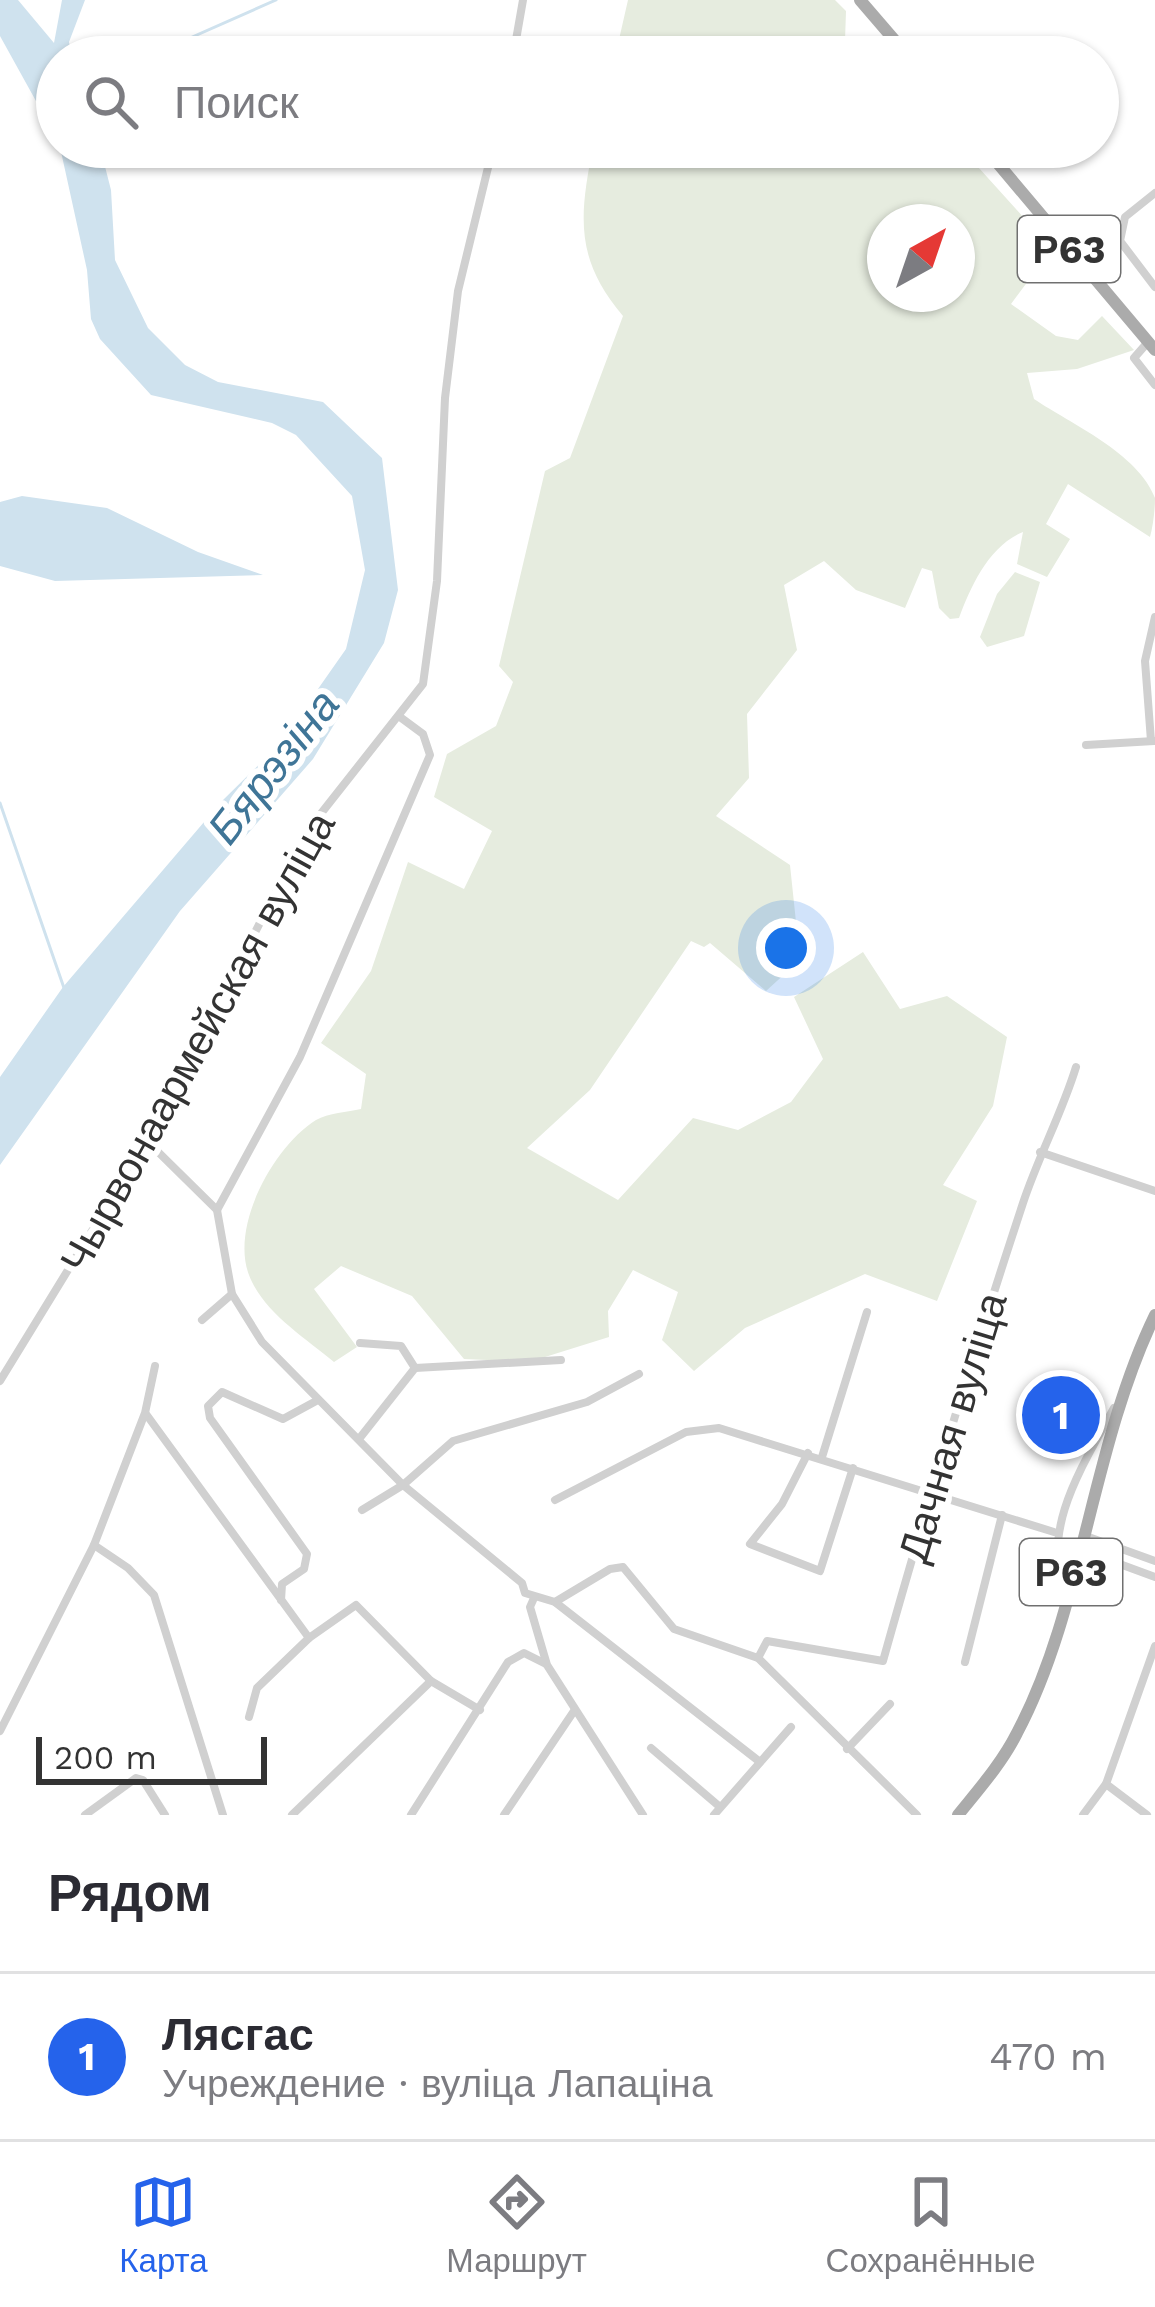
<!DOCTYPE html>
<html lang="ru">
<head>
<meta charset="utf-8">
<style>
  body { margin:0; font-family:"Work Sans",sans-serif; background:#f7f7f7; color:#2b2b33 }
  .compass { position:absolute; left:867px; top:204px; width:108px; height:108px; border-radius:50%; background:#fff; box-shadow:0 3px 9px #0004; rotate:40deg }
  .scale { position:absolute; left:36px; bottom:30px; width:231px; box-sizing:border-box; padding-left:12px; border:6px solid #333; border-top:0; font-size:33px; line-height:42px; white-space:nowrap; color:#333; -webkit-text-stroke:9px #fff; paint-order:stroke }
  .you { position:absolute; left:786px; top:948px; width:42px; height:42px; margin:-30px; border:9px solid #fff; border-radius:50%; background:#1a73e8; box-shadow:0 0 0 18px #1a73e833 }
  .badge { display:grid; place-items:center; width:78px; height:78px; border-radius:50%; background:#2563eb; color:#fff; font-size:39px; font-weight:700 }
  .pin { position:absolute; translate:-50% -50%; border:6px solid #fff; box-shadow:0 3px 12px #0006 }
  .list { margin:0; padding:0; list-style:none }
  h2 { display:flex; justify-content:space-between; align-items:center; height:156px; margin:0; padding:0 48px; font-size:51px }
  h2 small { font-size:39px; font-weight:400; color:#7c7c81 }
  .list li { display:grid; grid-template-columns:78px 1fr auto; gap:36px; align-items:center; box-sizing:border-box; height:168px; padding:0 48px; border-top:3px solid #e1e1e2 }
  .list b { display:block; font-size:45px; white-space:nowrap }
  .list p { margin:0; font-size:39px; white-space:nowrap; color:#7c7c81 }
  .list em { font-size:39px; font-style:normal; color:#7c7c81 }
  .icon { flex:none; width:66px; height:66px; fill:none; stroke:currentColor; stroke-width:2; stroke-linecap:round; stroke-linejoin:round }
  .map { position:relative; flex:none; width:1155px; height:1815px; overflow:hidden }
  .search { position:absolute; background:#fff; box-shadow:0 3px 9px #0004; left:36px; right:36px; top:36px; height:132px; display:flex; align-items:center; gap:30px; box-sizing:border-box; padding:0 42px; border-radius:66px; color:#7c7c81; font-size:45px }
  .sheet { height:324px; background:#fff }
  nav { display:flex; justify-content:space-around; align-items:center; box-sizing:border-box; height:168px; border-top:3px solid #e1e1e2; background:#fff; font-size:33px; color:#7c7c81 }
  nav a { display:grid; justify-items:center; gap:6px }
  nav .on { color:#2563eb }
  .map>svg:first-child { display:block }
</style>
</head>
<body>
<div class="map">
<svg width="1155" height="1815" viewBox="0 0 1155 1815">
  <rect width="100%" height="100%" fill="#fff"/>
  <g fill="#e6ecdf" fill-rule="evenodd">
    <path d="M628,0h207l11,11 -1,30 22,16h-252z"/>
    <path d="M593,147h367l92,102 -41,55 45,32 22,4 24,-24 32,34 -57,19 -50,4 7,26c37,25 104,54 121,99 0,12 -2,28 -5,39l-82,-53 -22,40 24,15 -23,38 -30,-13 6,-32c-34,14 -52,54 -64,86l-9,1 -11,-11 -7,-37 -10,-3 -17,40 -49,-18 -32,-29 -40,24 13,65 -50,64 2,64 -33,38 74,49 10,95 -34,31 -56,-48 -6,4 -13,-6 -101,149 -63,58 91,52 75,-82 45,12 53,-28 32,-43 -29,-62 69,-45 37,57 47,-13 60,41 -14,69 -50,79 34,16 -40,100 -72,-27 -120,54 -51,43 -32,-31 16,-48 -45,-22 -25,41 1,26 -80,25 -65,-3 -52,-63 -71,-30 -27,23 43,58 -23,15c-30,-25 -71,-50 -85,-87 -19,-49 25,-129 67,-155 12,-7 32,-8 45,-11l5,-35 -45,-31 50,-72 37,-109 56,27 28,-58 -58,-34 13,-43 49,-28 17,-44 -14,-16 46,-195 25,-13 53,-142c-48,-57 -44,-98 -30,-169zM885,222h72v72h-72z"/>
    <path d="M1015,572l25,10 -16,54 -37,11 -7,-10 17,-43z"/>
  </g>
  <g fill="#cfe2ee">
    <path d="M0,0h18l36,43 8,-43h23l-16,42 3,15h-15v82l-57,-103z"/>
    <path d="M60,147h40l11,43 4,70 33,68 37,37 33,17 105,20 59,56 16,132 -14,53 -71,116 -133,152 -180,254v-88l63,-90 159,-186 56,-55 68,-97 19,-79 -13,-74 -56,-61 -24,-12 -121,-28 -51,-56 -9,-20 -4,-49z"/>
    <path d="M22,496l85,12 91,44 65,23 -208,6 -55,-15v-64z"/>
  </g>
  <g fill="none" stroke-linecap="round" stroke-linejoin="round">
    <g stroke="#cfe2ee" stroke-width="3">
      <path d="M147,57l129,-57"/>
      <path d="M0,803l64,185"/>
    </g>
    <g stroke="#d0d0d0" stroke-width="8">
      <path d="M513,57l10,-57"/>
      <path d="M1155,193l-30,24 -5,24 35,46"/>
      <path d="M1148,342l-14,16 21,27"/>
      <path d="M1151,741l-6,-80 10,-44"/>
      <path d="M1086,745l68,-4"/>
      <path d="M147,1141l70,69 15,84 30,48 141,143 119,98 3,10 30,9 205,160"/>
      <path d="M1040,1152l115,39"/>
      <path d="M217,1210l83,-153 130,-302 -7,-21 -23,-17"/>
      <path d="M202,1320l30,-26"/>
      <path d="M415,1368l146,-8"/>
      <path d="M0,1381l147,-240 161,-311 115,-146 14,-103 8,-183 13,-107 35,-144"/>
      <path d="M146,1414l163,224"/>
      <path d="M359,1439l56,-71 -14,-22 -41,-3"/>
      <path d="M808,1453l-26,51 -32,40 70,27 33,-103"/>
      <path d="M822,1457l45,-145"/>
      <path d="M555,1500l131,-68 33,-4 335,104"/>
      <path d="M362,1510l41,-25 50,-44 134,-39 52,-28"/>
      <path d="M1083,1535l72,26"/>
      <path d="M94,1545l34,23 26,27 69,220"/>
      <path d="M1079,1549l76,28"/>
      <path d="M1065,1595c-25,-66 17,-128 49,-187"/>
      <path d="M534,1598l-4,9 17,58 96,150"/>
      <path d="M281,1600l1,-16 22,-15 3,-15 -97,-136 -2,-12 14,-14 61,27 35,-19"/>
      <path d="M555,1602l55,-33 13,-2 51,62 84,29 159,157"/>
      <path d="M758,1658l9,-17 116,20c43,-154 90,-306 140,-458 16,-48 39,-90 53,-136"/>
      <path d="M965,1662l37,-147"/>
      <path d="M249,1717l8,-29 52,-50 47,-33 75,76 49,29"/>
      <path d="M0,1731l94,-186 51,-132 10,-47"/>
      <path d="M651,1748l69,59"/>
      <path d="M847,1749l43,-45"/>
      <path d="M1106,1784l41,31"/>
      <path d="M85,1815l51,-37 7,2 22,35"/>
      <path d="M292,1815l139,-134"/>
      <path d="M411,1815l97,-153 16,-9 22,11"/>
      <path d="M504,1815l70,-104"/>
      <path d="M714,1815l77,-88"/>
      <path d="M1083,1815l23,-31 49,-138"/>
    </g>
    <g stroke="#ababab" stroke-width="12">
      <path d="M860,0l49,57"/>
      <path d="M984,147l171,203"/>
      <path d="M958,1815c21,-26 44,-52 59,-82 66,-124 74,-286 138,-418"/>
    </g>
  </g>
  <g text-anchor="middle" stroke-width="12" stroke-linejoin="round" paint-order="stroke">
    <g fill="#fff" stroke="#707070" stroke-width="3">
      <rect x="1018" y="216" width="102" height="66" rx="9"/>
      <rect x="1020" y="1539" width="102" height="66" rx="9"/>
    </g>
    <g font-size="39" font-weight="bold" fill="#333">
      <text x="1069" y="263">Р63</text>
      <text x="1071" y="1586">Р63</text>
    </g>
    <g font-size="42" fill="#333" stroke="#fff">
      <text transform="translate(197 1042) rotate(-61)" y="15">Чырвонаармейская вуліца</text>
      <text transform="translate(952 1427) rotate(-73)" y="15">Дачная вуліца</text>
    </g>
    <g font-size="45" font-style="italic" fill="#3f7597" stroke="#fff">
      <text transform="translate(273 766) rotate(-52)" y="16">Бярэзіна</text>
    </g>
  </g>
</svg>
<svg class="compass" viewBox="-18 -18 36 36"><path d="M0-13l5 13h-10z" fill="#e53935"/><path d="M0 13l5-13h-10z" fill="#7c7c81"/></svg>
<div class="scale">200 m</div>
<div class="you"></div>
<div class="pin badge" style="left:1061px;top:1415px">1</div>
<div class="search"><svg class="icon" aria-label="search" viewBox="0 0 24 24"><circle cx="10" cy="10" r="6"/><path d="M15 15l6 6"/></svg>Поиск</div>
</div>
<section class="sheet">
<h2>Рядом<small></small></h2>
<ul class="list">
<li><span class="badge">1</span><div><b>Лясгас</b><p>Учреждение · вуліца Лапаціна</p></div><em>470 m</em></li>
</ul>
</section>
<nav>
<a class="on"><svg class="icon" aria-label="map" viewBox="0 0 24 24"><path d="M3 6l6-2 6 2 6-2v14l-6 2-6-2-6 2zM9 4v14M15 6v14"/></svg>Карта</a>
<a><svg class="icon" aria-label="directions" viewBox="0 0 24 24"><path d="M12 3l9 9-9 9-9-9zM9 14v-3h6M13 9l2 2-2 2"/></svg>Маршрут</a>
<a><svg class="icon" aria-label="saved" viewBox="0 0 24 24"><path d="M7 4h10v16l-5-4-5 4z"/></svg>Сохранённые</a>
</nav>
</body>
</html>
